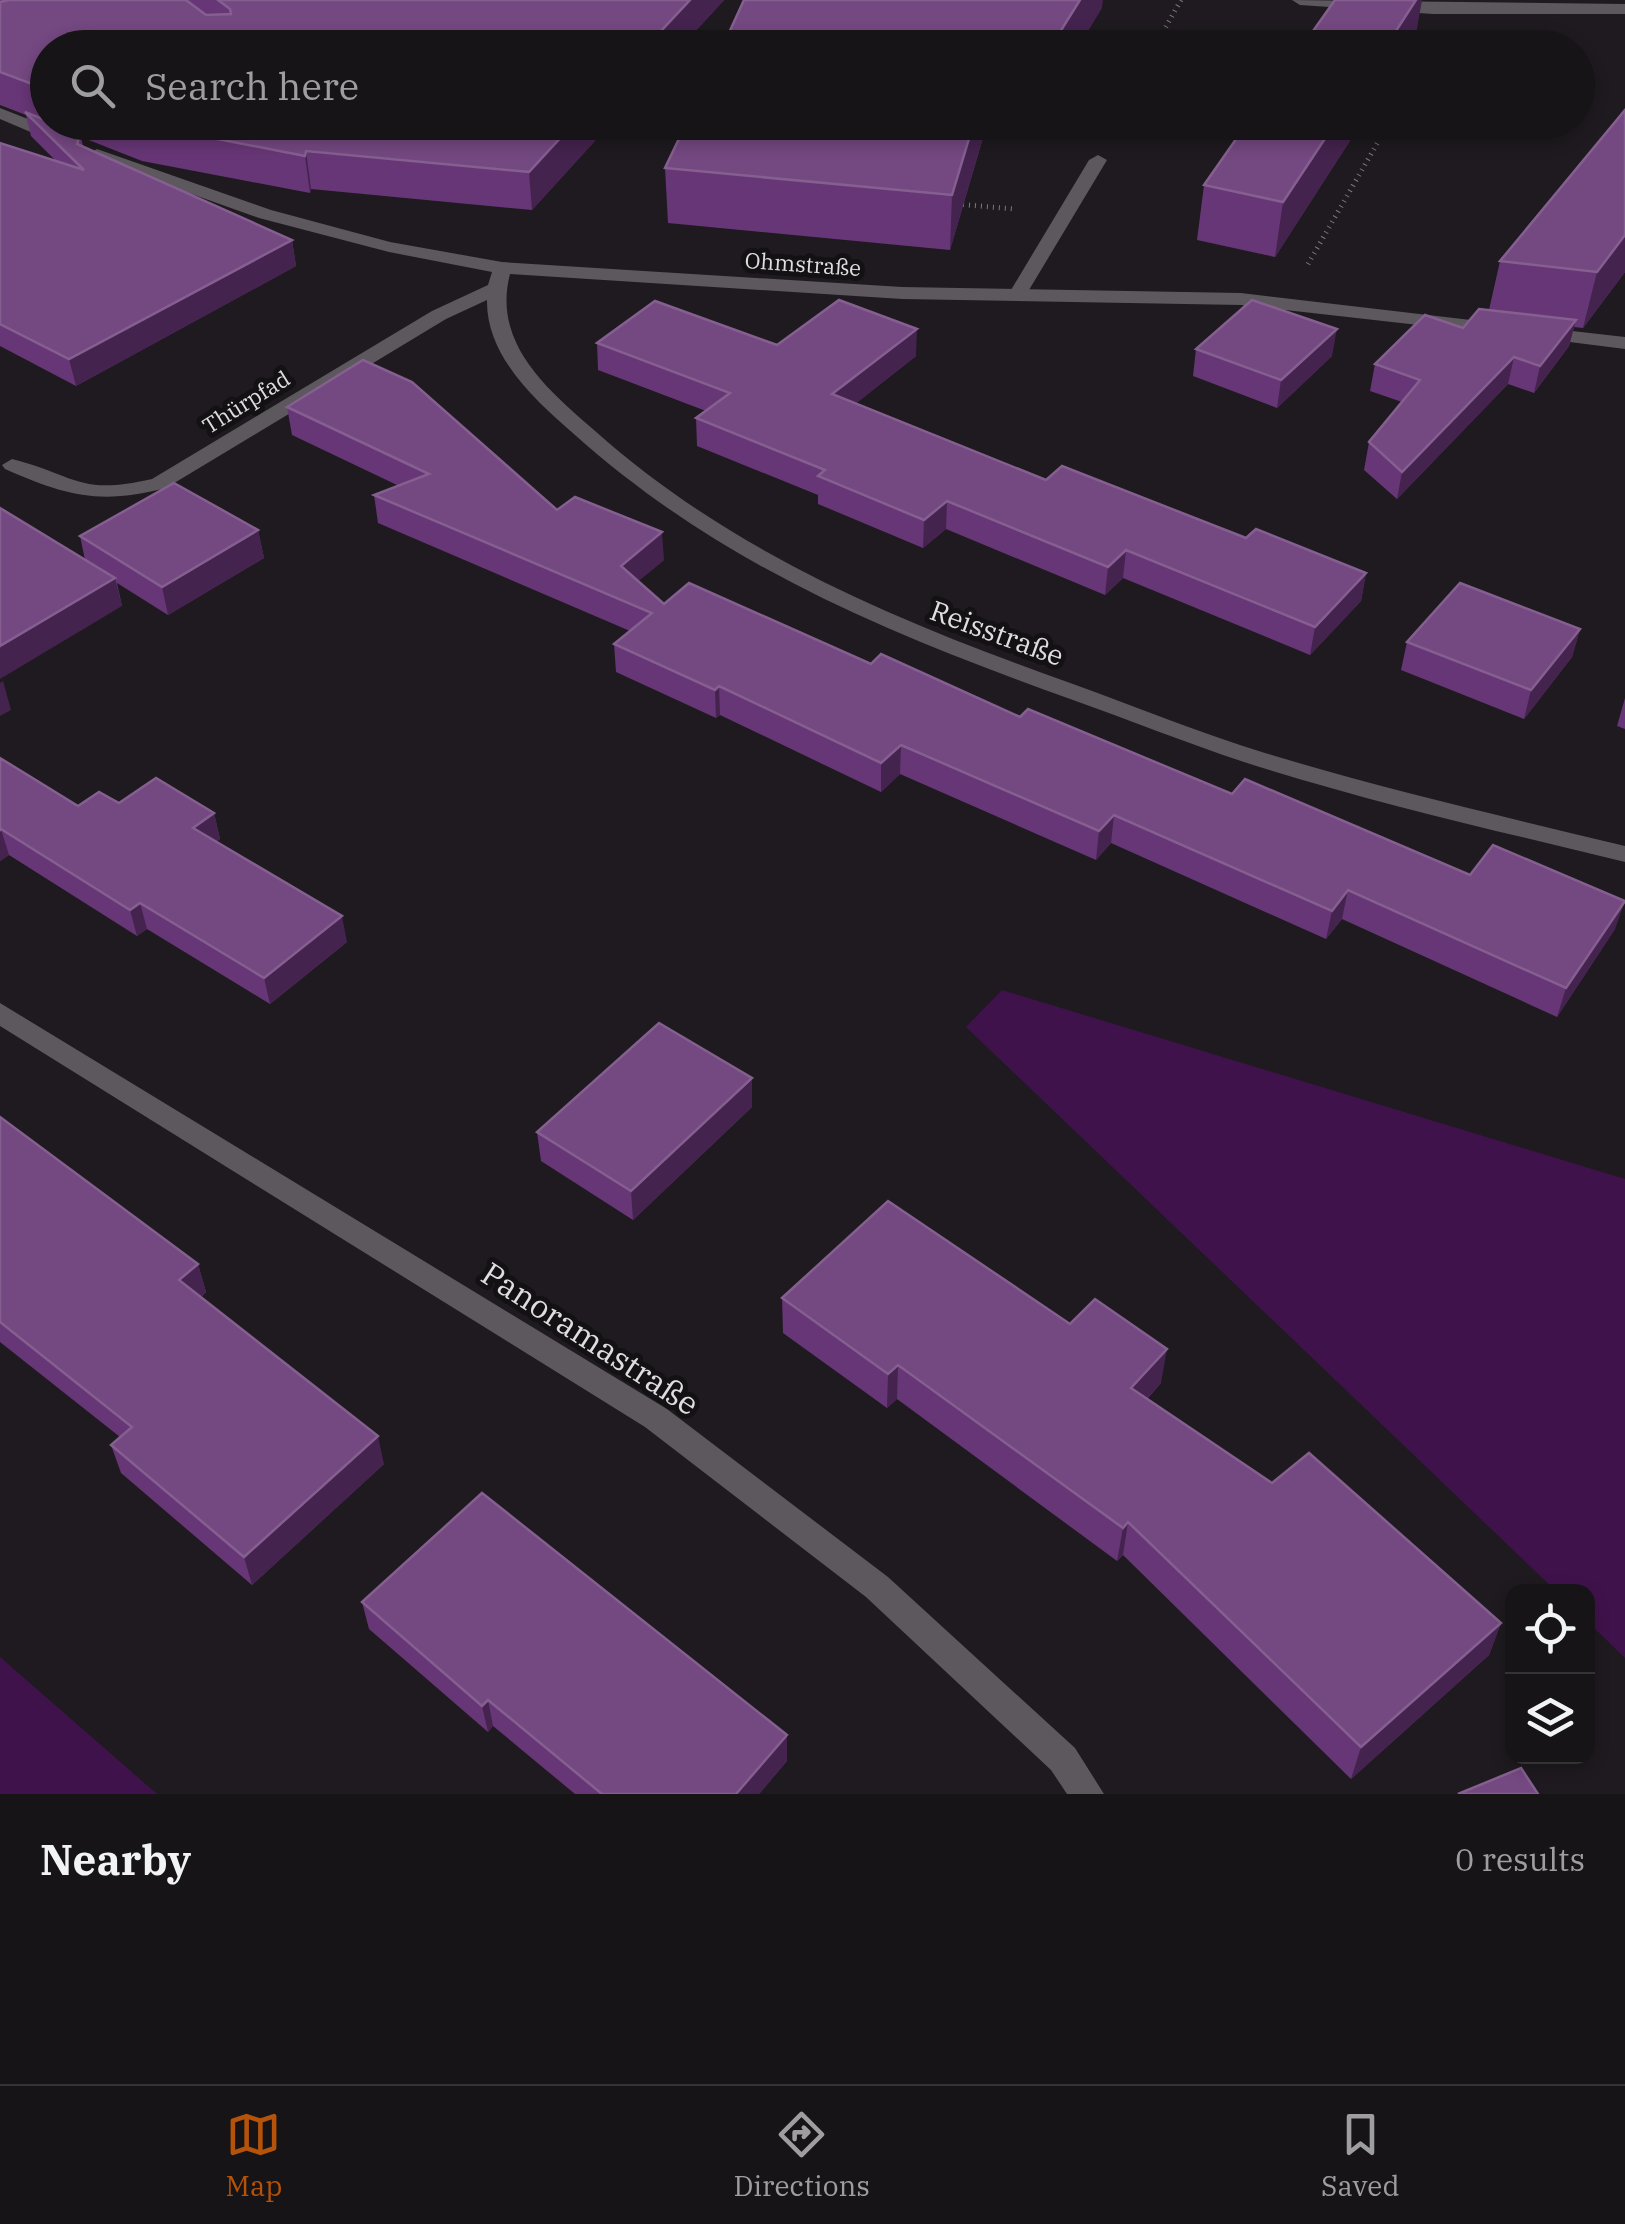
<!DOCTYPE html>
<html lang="en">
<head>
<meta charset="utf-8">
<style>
  body { margin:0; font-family:"IBM Plex Serif",serif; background:#232124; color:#f1f3f6 }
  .controls { position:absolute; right:30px; bottom:30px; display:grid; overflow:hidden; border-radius:20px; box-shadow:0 5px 15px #0003 }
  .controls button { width:90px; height:90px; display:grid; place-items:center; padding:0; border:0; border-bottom:2px solid #353336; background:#161417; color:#f1f3f6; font:50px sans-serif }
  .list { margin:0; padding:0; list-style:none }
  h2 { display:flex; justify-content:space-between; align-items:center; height:130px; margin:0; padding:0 40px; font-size:42px }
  h2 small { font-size:32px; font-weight:400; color:#9e9ea1 }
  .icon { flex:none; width:55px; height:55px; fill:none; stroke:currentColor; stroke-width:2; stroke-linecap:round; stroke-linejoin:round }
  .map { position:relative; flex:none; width:1625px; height:1794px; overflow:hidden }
  .search { position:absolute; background:#161417; box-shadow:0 5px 15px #0003; left:30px; right:30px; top:30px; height:110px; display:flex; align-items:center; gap:25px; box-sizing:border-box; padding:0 35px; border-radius:55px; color:#9e9ea1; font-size:38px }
  .sheet { height:290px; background:#161417 }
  nav { display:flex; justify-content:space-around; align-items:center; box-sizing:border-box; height:140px; border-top:2px solid #353336; background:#161417; font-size:28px; color:#9e9ea1 }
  nav a { display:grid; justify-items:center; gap:5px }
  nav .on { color:#b45309 }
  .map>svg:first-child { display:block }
</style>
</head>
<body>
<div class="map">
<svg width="1625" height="1794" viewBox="0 0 1625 1794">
  <rect width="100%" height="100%" fill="#1e1a1f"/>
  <g fill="#40124c">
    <path d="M1002,990l623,189v479l-37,-36v-30l-32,-1 -590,-564z"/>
    <path d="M0,1657l157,137h-157z"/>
  </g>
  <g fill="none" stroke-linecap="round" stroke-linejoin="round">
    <g stroke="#7b787c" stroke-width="5" stroke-dasharray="1 5" stroke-linecap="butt">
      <path d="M1154,48l27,-48"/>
      <path d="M957,204l57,5"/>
      <path d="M1308,264l70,-122"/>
    </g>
    <path fill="#5c585d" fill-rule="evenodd" d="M1098,155l9,5 -81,135 -2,4h-14l-2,-4 81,-135z"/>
    <g fill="#5c585d" fill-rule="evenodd">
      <path d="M1292,0l333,4v10h-192l-133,-9z"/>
      <path d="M0,108l66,26 3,4 -15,4 -54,-23z"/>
      <path d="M97,149l174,61 119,32 112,20 400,25 339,6 264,31v8l-7,2 -257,-29 -339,-6 -392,-25c-18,69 37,115 84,156 139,124 305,192 479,254 64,23 127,49 192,69 119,36 240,64 360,93v16c-127,-31 -256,-60 -381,-100 -58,-19 -114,-42 -171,-62 -184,-66 -351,-134 -498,-265 -40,-35 -89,-79 -88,-135l-41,19 -280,169c-66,17 -100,8 -161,-19l-3,-4 10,-6c63,16 67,37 140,20l280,-168 56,-26 4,-13 -103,-20 -130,-34 -168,-60 -3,-4z"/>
      <path d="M1537,327l88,10v12l-95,-12 -3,-4z"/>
      <path d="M0,1003l667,406 221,168 187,171 29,46h-37l-16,-24 -185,-173 -221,-170 -645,-401z"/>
    </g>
  </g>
  <g fill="#673676">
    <path d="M0,0h724l-44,48h-632v74h564l-80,88 -221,-21 -1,4 -168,-32 -61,-24 2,9 209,94 4,26 -220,120 -76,-40v-203l55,17 -24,-24 -5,-21 -26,-10z"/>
    <path d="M1625,110v162l-42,56 -9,-1 -5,19 -35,47 -26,-9 -111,115 -33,-29 5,-28 33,-40 -32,-11 5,-27 88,-36 26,-18 11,-49z"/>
    <path d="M687,122h345l-9,16 -38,-7 -35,119 -282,-27 -3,-55z"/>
    <path d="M1362,122l-87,135 -78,-17 7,-55z"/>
    <path d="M597,343l180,2 139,11 -61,48 191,76 320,93 -5,28 -51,54 -187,-77 -18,17 -159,-66 -23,19 -105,-44v-9l-121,-49 -1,-28 10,-7 -108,-41z"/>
    <path d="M1196,349l136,7 -55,52 -84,-32z"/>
    <path d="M287,407l270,103 107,50 -26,21 26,23 207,60 361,130 238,81 145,54 -58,88 -215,-98 -16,20 -215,-96 -15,17 -196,-86 -19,18 -161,-77 -4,3 -100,-46 -2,-28 16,-13 -252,-108 -4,-28 25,-9 -107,-51z"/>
    <path d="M258,530l6,28 -96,57 -51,-32 5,23 -37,-46 -5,-24z"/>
    <path d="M1580,629l-8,28 -48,62 -123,-49 6,-28z"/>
    <path d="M1625,698v31l-8,-3z"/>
    <path d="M0,758l78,48 41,-3 95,10 6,26 -4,3 131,100 -77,62 -123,-75 -10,7 -128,-81 -9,6z"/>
    <path d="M752,1107l-119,113 -92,-59 -4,-29z"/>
    <path d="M0,1117l198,147 8,28 -5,5 183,167 -132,121 -131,-112 -10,-28 9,-8 -120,-95z"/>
    <path d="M782,1298l288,26 91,59 -14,16 125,84 229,140 -12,32 -138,124 -228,-224 -6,6 -220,-162 -10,9 -104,-75z"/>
    <path d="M362,1602l425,159 -28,33h-184l-82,-68 -5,6 -119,-103z"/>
  </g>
  <g fill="#44234e">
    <path d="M690,0h34l-44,48h-35z"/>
    <path d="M1080,0h23l-1,8 -24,40h-28z"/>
    <path d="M1416,0h6l-7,40 -5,8h-25z"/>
    <path d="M575,122h37l-80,88 -3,-38z"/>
    <path d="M974,122h11v9l-35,119 2,-55z"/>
    <path d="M1024,122h8l-9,16z"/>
    <path d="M1336,122h26l-87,135 8,-55z"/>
    <path d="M306,151l5,38 -1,4 -5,-37z"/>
    <path d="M1625,235v37l-42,56 14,-56z"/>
    <path d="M292,240l4,26 -220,120 -7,-27z"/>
    <path d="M1576,320l-7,26 -35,47 6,-27z"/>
    <path d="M917,329l-1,27 -84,66v-28z"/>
    <path d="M1337,329l-5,27 -55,52 4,-28z"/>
    <path d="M1514,357l-6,27 -111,115 5,-27z"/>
    <path d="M947,501l-1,28 -23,19 1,-28z"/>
    <path d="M258,530l6,28 -96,57 -6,-28z"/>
    <path d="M662,532l2,28 -41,34 -2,-28z"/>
    <path d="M1126,550l-3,28 -18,17 3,-28z"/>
    <path d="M1366,573l-5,28 -51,54 5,-28z"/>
    <path d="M115,578l7,28 -122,73v-33z"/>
    <path d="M1580,629l-8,28 -48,62 7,-29z"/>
    <path d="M3,681l8,29 -11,6v-33z"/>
    <path d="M719,686l1,29 -4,3 -1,-28z"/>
    <path d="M901,745l-1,29 -19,18v-29z"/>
    <path d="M214,813l6,26 -21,15 -6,-26z"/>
    <path d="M1114,815l-3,28 -15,17 3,-29z"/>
    <path d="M1,829l8,26 -9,6v-31z"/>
    <path d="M1348,890l-6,29 -16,20 6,-28z"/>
    <path d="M1625,901l-10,28 -58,88 9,-29z"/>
    <path d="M140,903l7,26 -10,7 -7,-26z"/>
    <path d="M342,916l5,26 -77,62 -6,-26z"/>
    <path d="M752,1078v29l-119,113 -2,-29z"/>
    <path d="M198,1264l8,28 -19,17 -8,-29z"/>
    <path d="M1167,1349l-6,34 -36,39 6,-34z"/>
    <path d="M898,1365l-1,34 -10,9 1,-34z"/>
    <path d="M378,1436l6,28 -132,121 -8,-28z"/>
    <path d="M1128,1522l-5,33 -6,6 6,-33z"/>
    <path d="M1501,1623l-12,32 -138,124 10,-32z"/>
    <path d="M488,1700l5,26 -5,6 -6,-26z"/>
    <path d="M787,1735v26l-28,33h-23z"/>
  </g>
  <g fill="#744881" stroke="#855f90" stroke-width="2.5">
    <path d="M9,0h177l20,15 25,-1 -1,-5 -12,-9h472l-45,48h-597v42l-48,-18v-70z"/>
    <path d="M744,0h336l-30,48h-328z"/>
    <path d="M1335,0h81l-31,48h-84z"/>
    <path d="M1625,110v125l-28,37 -97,-11z"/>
    <path d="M25,112l23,9v1l32,13 -3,9 215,96 -223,119 -69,-35v-181l84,27z"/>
    <path d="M131,122h444l-46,50 -223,-21 -1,5z"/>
    <path d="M687,122h287l-22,73 -287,-27z"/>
    <path d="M1248,122h88l-53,80 -79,-17z"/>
    <path d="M839,300l78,29 -85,65 214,86 16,-14 184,72 10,-9 110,44 -51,54 -189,-77 -18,17 -161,-66 -23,19 -106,-44 7,-6 -129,-52 34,-25 -133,-50 58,-42 122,44z"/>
    <path d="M1252,300l85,29 -56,51 -85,-31z"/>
    <path d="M1479,309l97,11 -36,46 -26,-9 -112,115 -33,-30 51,-62 -45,-16 50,-49 38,13z"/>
    <path d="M363,360l49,22 145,128 18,-13 87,35 -41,34 43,38 25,-21 182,81 10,-10 139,63 8,-8 204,85 13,-15 225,96 23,-30 132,56 -59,87 -218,-98 -16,21 -218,-96 -15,16 -198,-86 -20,18 -162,-77 -4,4 -101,-46 38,-31 -278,-118 55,-21 -142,-67z"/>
    <path d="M174,483l84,47 -96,57 -82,-51z"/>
    <path d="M0,508l115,70 -115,68z"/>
    <path d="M1460,583l120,46 -49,61 -124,-48z"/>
    <path d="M0,758l78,48 21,-14 20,11 37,-25 58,35 -21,15 149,88 -78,62 -124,-75 -10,7 -129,-81 -1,1z"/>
    <path d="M659,1023l93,55 -121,113 -94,-59z"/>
    <path d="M0,1117l198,147 -19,16 199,156 -134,121 -133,-112 21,-18 -132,-105z"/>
    <path d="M888,1201l182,123 25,-25 72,50 -36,39 141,95 37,-30 192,170 -140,124 -233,-225 -5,6 -225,-163 -10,9 -106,-76z"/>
    <path d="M482,1493l305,242 -51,59h-134l-114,-94 -6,6 -120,-104z"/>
    <path d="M1521,1768l17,26h-80z"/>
  </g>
  <g text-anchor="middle" stroke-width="10" stroke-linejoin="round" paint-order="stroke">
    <g font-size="22" fill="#dfdde0" stroke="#141115">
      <text transform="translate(803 264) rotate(4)" y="8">Ohmstraße</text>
      <text transform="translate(246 402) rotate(-32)" y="8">Thürpfad</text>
    </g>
    <g font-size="28" fill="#dfdde0" stroke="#141115">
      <text transform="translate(997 633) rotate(20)" y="10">Reisstraße</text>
    </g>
    <g font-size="32" fill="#dfdde0" stroke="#141115">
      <text transform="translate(590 1339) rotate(33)" y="11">Panoramastraße</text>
    </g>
  </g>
</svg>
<div class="controls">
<button><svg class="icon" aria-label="locate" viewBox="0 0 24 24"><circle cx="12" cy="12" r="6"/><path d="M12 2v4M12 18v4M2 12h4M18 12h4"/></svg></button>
<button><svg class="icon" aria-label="layers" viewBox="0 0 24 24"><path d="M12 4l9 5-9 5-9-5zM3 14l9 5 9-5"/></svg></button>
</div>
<div class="search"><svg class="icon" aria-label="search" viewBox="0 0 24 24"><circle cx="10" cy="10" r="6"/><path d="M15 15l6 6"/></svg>Search here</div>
</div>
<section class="sheet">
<h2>Nearby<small>0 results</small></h2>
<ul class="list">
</ul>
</section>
<nav>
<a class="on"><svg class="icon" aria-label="map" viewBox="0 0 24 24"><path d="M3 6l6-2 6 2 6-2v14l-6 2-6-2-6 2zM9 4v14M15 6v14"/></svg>Map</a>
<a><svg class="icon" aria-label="directions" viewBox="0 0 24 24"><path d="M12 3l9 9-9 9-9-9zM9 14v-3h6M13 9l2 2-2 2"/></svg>Directions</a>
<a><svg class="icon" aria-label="saved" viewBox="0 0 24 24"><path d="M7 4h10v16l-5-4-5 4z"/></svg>Saved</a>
</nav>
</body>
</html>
